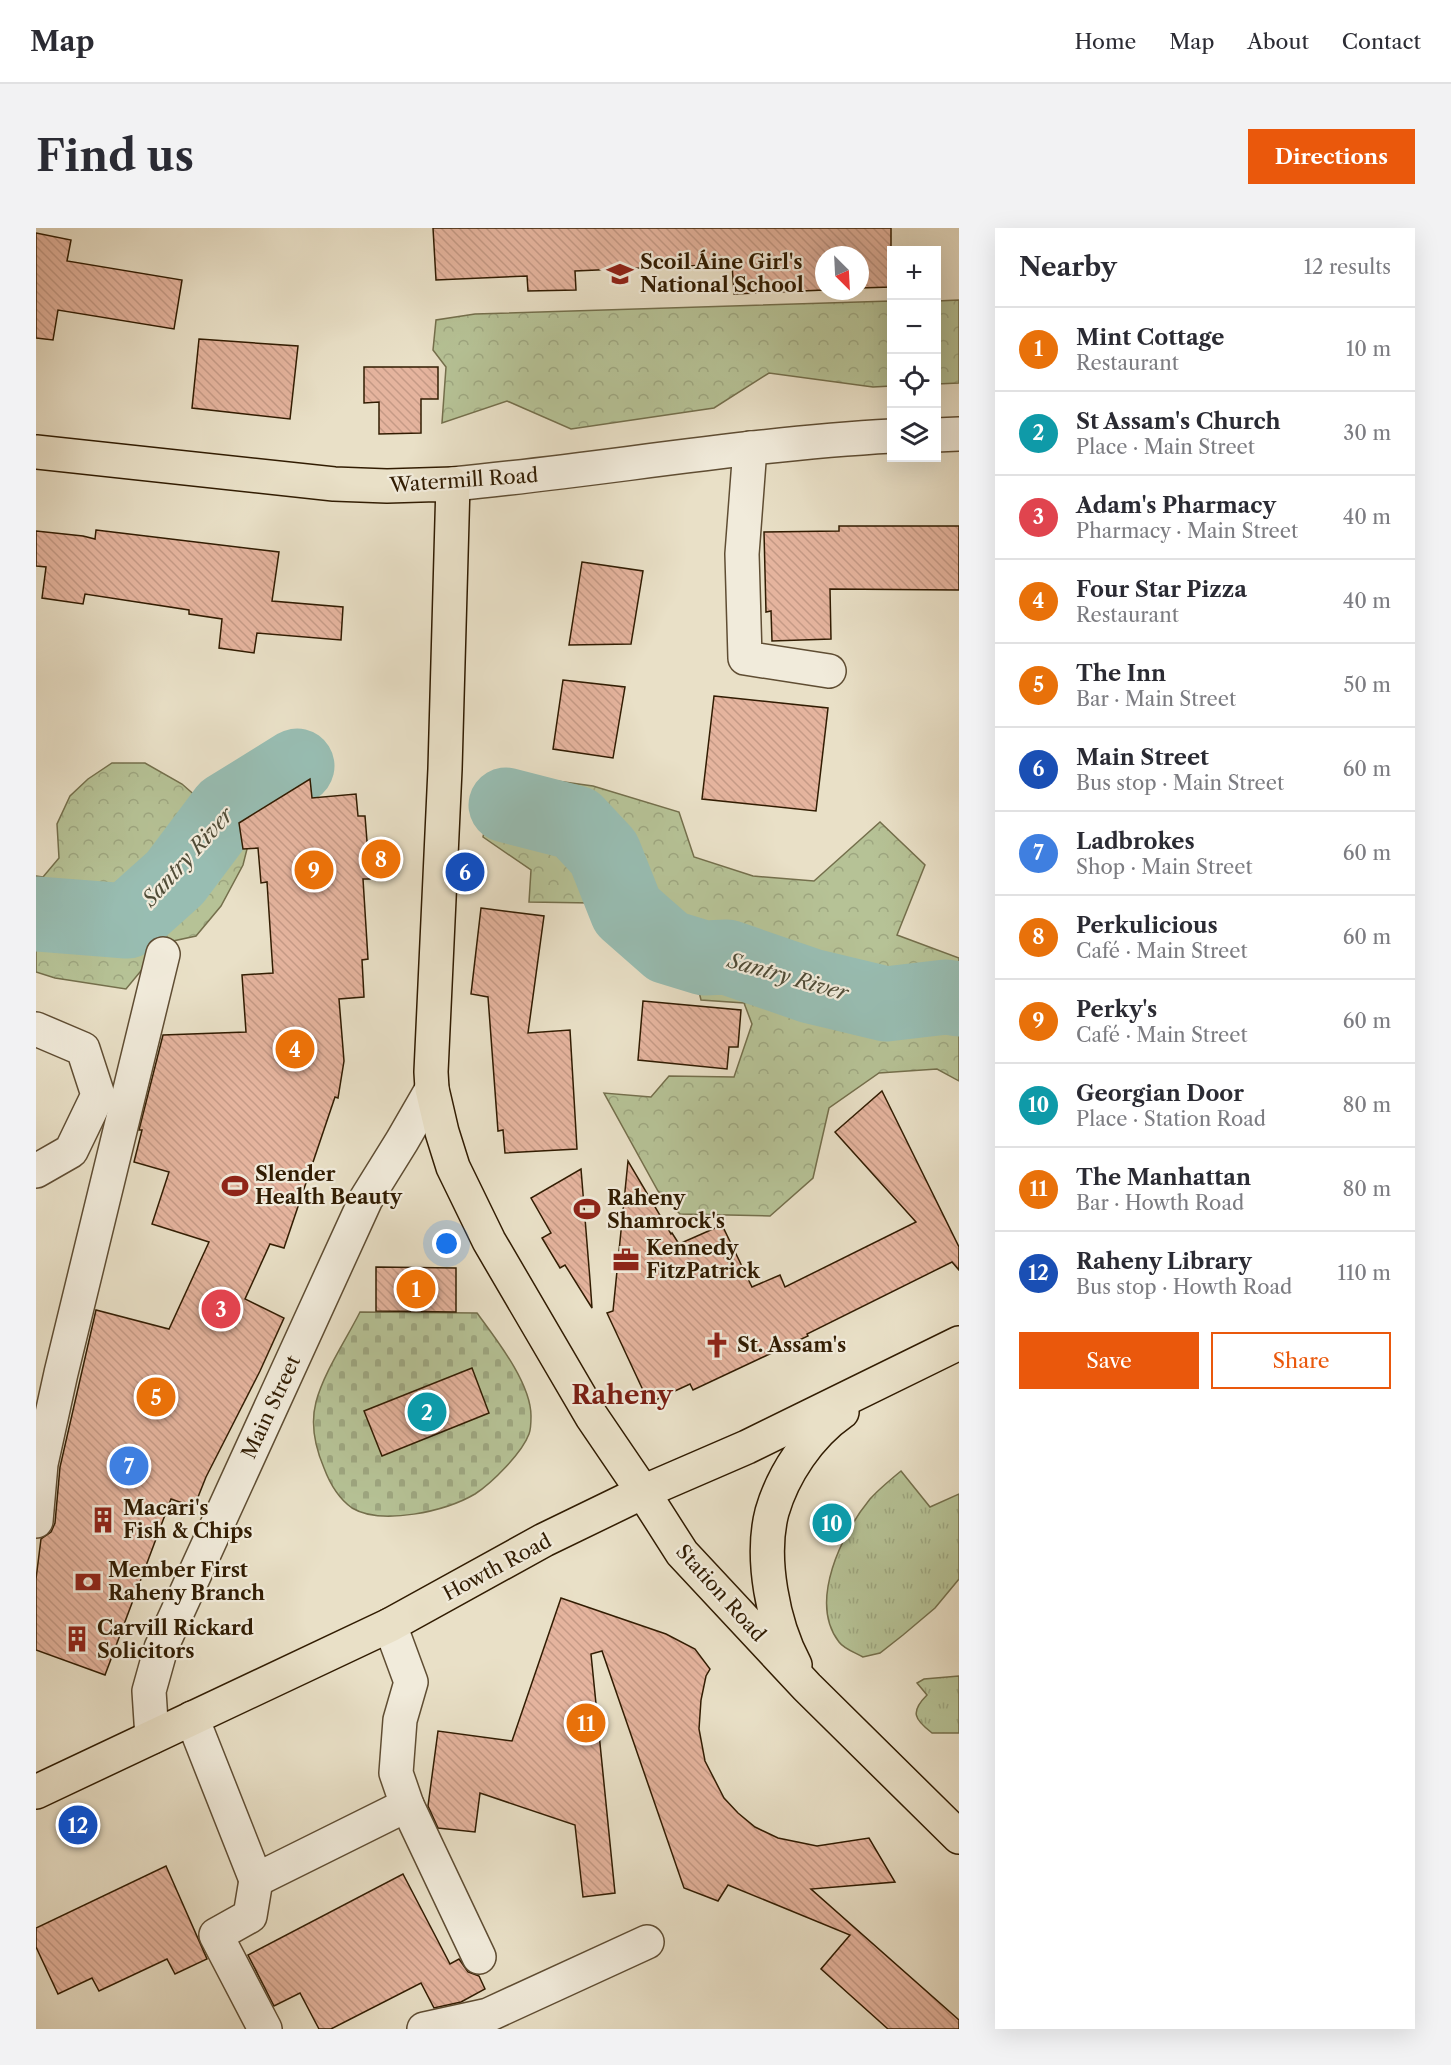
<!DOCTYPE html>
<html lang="en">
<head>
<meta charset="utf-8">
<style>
  body { margin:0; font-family:"Libre Caslon Text",serif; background:#f2f2f3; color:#2b2b33 }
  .controls { position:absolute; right:18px; top:18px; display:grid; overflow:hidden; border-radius:0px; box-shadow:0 6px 24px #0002 }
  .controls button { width:54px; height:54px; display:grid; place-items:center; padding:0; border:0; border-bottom:2px solid #e1e1e2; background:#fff; color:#2b2b33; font:30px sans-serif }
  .compass { position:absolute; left:779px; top:18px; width:54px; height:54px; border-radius:50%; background:#fff; box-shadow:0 6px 24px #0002; rotate:156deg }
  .you { position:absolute; left:411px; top:1016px; width:21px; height:21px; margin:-15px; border:4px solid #fff; border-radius:50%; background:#1a73e8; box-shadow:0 0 0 9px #1a73e833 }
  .badge { display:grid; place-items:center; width:39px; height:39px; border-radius:50%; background:#ea580c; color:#fff; font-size:20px; font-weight:700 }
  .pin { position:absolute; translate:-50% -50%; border:3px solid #fff; box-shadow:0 2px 6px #0006 }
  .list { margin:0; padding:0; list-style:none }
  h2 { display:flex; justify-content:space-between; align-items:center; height:78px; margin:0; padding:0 24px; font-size:26px }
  h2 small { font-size:20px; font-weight:400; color:#7c7c81 }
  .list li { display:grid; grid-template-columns:39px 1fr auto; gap:18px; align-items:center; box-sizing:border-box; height:84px; padding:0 24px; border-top:2px solid #e1e1e2 }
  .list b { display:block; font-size:22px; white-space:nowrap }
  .list p { margin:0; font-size:20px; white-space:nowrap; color:#7c7c81 }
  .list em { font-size:20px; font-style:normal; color:#7c7c81 }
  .actions { display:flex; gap:12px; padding:18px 24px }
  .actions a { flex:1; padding:14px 0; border:2px solid #ea580c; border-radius:0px; text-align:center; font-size:21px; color:#ea580c }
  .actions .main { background:#ea580c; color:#fff }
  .icon { flex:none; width:33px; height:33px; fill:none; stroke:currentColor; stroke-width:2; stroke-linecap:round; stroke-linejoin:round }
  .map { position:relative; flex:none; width:923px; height:1801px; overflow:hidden; border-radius:0px }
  header { display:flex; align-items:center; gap:36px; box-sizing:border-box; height:84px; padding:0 30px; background:#fff; border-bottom:2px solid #e1e1e2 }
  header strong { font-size:28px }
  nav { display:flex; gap:33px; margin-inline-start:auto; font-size:21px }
  .intro { display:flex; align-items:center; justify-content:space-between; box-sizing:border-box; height:144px; padding:0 36px }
  h1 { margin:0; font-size:42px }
  .button { padding:15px 27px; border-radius:0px; background:#ea580c; color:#fff; font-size:21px; font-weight:700 }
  main { display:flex; gap:36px; padding:0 36px }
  aside { flex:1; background:#fff; border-radius:0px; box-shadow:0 6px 24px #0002 }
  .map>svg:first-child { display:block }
</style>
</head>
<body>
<header>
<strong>Map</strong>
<nav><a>Home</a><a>Map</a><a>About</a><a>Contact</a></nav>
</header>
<div class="intro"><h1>Find us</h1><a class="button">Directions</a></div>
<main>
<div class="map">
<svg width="923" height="1801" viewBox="0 0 923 1801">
  <defs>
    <pattern id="grass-tufts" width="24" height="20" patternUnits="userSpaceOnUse" patternTransform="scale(1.5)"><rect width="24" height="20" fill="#b6c296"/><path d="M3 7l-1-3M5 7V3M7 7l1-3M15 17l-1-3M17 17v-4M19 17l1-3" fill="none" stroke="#9da680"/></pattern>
    <pattern id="forest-crowns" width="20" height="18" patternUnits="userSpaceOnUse" patternTransform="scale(1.5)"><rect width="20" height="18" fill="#b6c296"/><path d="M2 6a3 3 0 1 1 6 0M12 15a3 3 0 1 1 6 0" fill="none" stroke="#9da680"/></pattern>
    <pattern id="cemetery-stones" width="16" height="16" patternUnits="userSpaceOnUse" patternTransform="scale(1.5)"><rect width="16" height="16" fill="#b6c296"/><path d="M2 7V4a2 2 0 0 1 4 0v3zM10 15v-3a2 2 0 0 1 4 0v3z" fill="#9da680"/></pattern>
    <pattern id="building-back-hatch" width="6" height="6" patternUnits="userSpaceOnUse" patternTransform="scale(1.5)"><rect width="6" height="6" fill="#e5b49e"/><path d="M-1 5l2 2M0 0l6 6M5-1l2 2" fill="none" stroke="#c59a86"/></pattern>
  </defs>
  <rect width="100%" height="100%" fill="#e9e0c7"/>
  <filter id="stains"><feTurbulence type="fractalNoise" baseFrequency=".00333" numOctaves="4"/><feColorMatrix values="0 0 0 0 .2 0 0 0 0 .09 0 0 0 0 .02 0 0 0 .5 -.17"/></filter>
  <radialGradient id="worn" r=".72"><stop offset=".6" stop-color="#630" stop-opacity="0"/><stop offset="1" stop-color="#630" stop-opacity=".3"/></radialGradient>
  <g fill="url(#grass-tufts)" stroke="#746f4c" stroke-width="1.5">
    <path d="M865,1243l29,36 29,-13v85l-24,29 -32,27 -23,18 -17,4c-7,-4 -19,-8 -24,-15 -31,-40 3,-109 31,-143 9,-10 20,-19 31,-28z"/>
    <path d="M923,1448v57h-27c-18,-14 -22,-21 -5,-38l-10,-12 7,-4z"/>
  </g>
  <g fill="url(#forest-crowns)" stroke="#746f4c" stroke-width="1.5">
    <path d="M923,72v83l-22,1v-83z"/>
    <path d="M855,73v85l-18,1 -104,-14 -55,35 -143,21 -64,-28 -65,22 4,-56 -13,-17 3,-30 39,-6z"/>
    <path d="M76,535h33l37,21 24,21 44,32 -7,28 -22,41 -25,30 -32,7 -38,46 -71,-11 -19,-6v-96l7,1 16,-19 -2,-34 13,-28 18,-17z"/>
    <path d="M462,545l95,13 86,26 15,45 59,19 61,5 66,-59 45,43 -28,70 62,23v123l-22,-12 -58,4 -50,35 -16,70 -43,38 -90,-2 -22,-23 -54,-98 47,4 18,-21 65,1 18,-53 -8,-21 -43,-3 -6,-25 -63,-24 -40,-48 -63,-1 2,-32 -48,-33z"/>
  </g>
  <path fill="url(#cemetery-stones)" stroke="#746f4c" stroke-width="1.5" d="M324,1084l117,1c19,26 54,70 54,103 0,5 0,13 -2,18 -7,19 -37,49 -54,60 -29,17 -93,32 -123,14 -14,-10 -22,-24 -28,-40 -9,-21 -14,-43 -8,-66 8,-30 30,-62 44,-90z"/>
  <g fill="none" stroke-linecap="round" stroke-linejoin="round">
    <g stroke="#98bdb2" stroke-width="75">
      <path d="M470,577l70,18 28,30 23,58 41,36 36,11 23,-1 84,29 75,18 60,-7 13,2"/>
      <path d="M0,686l91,7 48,-43 51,-68 71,-44"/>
    </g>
  </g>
  <g fill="url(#building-back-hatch)" stroke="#311c02" stroke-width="1.5">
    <path d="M397,0h458v59l-31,1v-33h-36v35l-90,4 -2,-30 -157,7 1,19 -48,1 -1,-15 -91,4z"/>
    <path d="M0,5l35,7 -4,21 115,19 -8,49 -116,-19 -5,30 -17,-2z"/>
    <path d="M163,111l99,7 -8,73 -98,-11z"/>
    <path d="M328,139h74v32h-17v34l-42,1v-32l-15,1z"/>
    <path d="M803,298h120v64l-129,-1 1,50 -59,2 -1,-30 -5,1 -2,-80 75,-1z"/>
    <path d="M60,302l183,22 -7,49 71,6 -2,33 -84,-7 -3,20 -35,-5 3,-29 -33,-5v-4l-104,-16 -2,10 -41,-6 4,-31 -10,-1v-35l47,5 12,3z"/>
    <path d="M546,334l61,9 -12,73 -62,1z"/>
    <path d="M527,452l62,7 -12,71 -60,-9z"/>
    <path d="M678,468l114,12 -12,103 -114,-12z"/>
    <path d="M274,551l2,19 44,-4 2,22h7l5,63h-7l5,80 -6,1 2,37 -25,2 5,62 -6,37 -3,-1 -51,151 -14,-4 -25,55 39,19 -24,53 -54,106 -12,30 -23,-8 -66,176 -69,-25v-71l5,-40 10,-7 4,-9 5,-56 36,-157 73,19 40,-87 -57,-18 17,-52 -35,-10 8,-32h-3l24,-95 83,-3 -4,-57 31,-2 -6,-91 -6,1 -3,-35 -15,1 -4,-26z"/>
    <path d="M445,680l63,8 -16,117 42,-3 7,119 -72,4 -2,-23 -5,1 -10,-134 -17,-3z"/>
    <path d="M607,773l98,9 -3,37h-9l-2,22 -89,-9z"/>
    <path d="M846,863l77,156v23l-7,-8 -145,72 1,2 -115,54 -3,-6 -41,19 -42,-90 6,-2 15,-150 43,73 1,-1 7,11 43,-19 30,62 28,-12 5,12 131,-65 -81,-90z"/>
    <path d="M545,941l9,111 2,28 -27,-43 -5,3 -18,-30 9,-5 -20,-35z"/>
    <path d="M340,1039l80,1v44l-80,-1z"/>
    <path d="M436,1140l17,45 -107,43 -18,-45z"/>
    <path d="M525,1370l105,36 29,15 15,20 -4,7 -5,24 -2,29 6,32 19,37 14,15 17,14 23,11 39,8 52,-8 26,44 -84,7 148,131v9h-71l-67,-60 29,-34 -122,-50 -10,16 -34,-13 -82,-237 -11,3 24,239 -32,4 -8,-72 -95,-32 -5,39 -37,-4 -10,-22 10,-75 74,10z"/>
    <path d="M130,1638l41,93 -32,15 -8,-15 -68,32 -7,-13 -34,16 -22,-47v-19z"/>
    <path d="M367,1646l47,90 9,-5 9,13 11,4 6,13 -24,13 -27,6 -13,-25 -90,46h-12l-19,-36 -26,13 -26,-51z"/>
  </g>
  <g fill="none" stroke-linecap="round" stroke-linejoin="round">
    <g stroke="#5f4d33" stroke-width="36">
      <g id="minor">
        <path d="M900,207l23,-1"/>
        <path d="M714,220l-8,106 3,104 84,13"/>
        <path d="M417,256c147,-14 292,-40 439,-48"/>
        <path d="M0,943l35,-20 27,-56 -15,-46 -47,-20"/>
        <path d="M0,1293l5,-57 20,-91 102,-419"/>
        <path d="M156,1490l64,162 151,-75 -11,-32 4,-53 11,-38 -21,-57"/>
        <path d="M116,1509l-3,-46 12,-43 205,-449 36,-58 30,-52"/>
        <path d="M371,1577l72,152"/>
        <path d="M220,1652l-6,36 -34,19 49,94"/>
        <path d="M388,1801l64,-14 159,-73"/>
      </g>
    </g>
    <g stroke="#311c02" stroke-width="36">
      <g id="major">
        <path d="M0,224l298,32 53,2 66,-2 -8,285 -14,303 1,17 10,43 11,35 36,74 103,176 51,75 39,61 125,134 152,150"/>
        <path d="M759,1437c-22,-41 -35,-107 -23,-153 11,-38 37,-77 70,-100"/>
        <path d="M0,1564l354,-167 154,-85 99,-48 104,-45 212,-104"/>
      </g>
    </g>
    <use href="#minor" stroke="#f1ebdb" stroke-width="33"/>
    <use href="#major" stroke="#e9e0c7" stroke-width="33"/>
  </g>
  <defs>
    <g id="school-bare" transform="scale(2.07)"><path d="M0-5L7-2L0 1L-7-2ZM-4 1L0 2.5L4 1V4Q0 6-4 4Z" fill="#8f2418" stroke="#f1ebdb" stroke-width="2.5" paint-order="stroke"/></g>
    <g id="stadium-bare" transform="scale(2.07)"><path d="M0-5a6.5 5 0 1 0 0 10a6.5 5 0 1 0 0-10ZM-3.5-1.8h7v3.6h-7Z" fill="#8f2418" stroke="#f1ebdb" stroke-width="2.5" paint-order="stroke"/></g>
    <g id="office-bare" transform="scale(2.07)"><path d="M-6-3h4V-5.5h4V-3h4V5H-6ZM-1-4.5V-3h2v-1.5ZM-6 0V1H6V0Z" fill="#8f2418" stroke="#f1ebdb" stroke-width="2.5" paint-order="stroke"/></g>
    <g id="church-bare" transform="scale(2.07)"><path d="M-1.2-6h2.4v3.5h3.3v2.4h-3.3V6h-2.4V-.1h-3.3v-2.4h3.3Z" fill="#8f2418" stroke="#f1ebdb" stroke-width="2.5" paint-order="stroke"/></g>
    <g id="building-bare" transform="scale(2.07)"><path d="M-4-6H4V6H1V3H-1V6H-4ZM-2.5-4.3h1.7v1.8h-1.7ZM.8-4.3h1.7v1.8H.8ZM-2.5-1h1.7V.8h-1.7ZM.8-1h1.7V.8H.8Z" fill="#8f2418" stroke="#f1ebdb" stroke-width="2.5" paint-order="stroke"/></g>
    <g id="bank-bare" transform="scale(2.07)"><path d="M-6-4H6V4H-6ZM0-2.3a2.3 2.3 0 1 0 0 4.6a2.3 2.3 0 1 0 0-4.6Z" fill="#8f2418" stroke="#f1ebdb" stroke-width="2.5" paint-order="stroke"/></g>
  </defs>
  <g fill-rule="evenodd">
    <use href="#school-bare" x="584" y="46"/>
    <use href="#stadium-bare" x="199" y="958"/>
    <use href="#stadium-bare" x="551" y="981"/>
    <use href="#office-bare" x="590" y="1032"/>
    <use href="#church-bare" x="681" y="1117"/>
    <use href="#building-bare" x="67" y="1292"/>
    <use href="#bank-bare" x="52" y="1354"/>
    <use href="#building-bare" x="41" y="1411"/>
  </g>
  <g text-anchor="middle" stroke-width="4.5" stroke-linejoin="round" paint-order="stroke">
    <g font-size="20" font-weight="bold" fill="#311c02" stroke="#f1ebdb" text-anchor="start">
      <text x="604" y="41">Scoil Áine Girl's<tspan x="604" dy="23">National School</tspan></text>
      <text x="219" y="953">Slender<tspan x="219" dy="23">Health Beauty</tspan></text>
      <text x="571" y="977">Raheny<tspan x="571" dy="23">Shamrock's</tspan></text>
      <text x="610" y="1027">Kennedy<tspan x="610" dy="23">FitzPatrick</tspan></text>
      <text x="701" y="1124">St. Assam's</text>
      <text x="87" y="1287">Macari's<tspan x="87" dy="23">Fish &amp; Chips</tspan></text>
      <text x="72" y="1349">Member First<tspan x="72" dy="23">Raheny Branch</tspan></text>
      <text x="61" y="1407">Carvill Rickard<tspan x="61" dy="23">Solicitors</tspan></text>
    </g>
    <g font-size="20" fill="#311c02" stroke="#f1ebdb">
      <text transform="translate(428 252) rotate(-4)" y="7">Watermill Road</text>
      <text transform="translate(235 1179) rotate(-65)" y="7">Main Street</text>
      <text transform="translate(461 1339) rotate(-28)" y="7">Howth Road</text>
      <text transform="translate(685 1365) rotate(48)" y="7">Station Road</text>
    </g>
    <g font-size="21" font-style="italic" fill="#504c37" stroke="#f1ebdb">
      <text transform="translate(152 629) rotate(-48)" y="7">Santry River</text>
      <text transform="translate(752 749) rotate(16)" y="7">Santry River</text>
    </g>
    <g font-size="26" font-weight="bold" fill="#7a1f14" stroke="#f1ebdb">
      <text x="586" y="1176">Raheny</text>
    </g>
  </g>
  <rect width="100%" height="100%" filter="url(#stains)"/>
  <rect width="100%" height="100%" fill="url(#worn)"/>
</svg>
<div class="controls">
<button>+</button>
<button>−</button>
<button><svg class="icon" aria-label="locate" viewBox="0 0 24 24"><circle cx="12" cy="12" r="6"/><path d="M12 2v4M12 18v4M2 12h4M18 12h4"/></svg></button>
<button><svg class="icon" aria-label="layers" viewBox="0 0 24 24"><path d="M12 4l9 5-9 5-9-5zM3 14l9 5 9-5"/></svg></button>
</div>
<svg class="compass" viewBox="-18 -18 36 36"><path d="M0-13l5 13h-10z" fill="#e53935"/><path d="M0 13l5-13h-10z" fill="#7c7c81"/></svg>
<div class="you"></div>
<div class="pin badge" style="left:380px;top:1061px;background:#e8710a">1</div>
<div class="pin badge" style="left:391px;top:1184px;background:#0f9aa8">2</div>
<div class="pin badge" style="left:185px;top:1081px;background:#e0444e">3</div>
<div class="pin badge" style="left:259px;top:821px;background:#e8710a">4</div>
<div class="pin badge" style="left:120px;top:1169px;background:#e8710a">5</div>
<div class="pin badge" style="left:429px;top:644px;background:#1a4fb4">6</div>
<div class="pin badge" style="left:93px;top:1238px;background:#3f7fe0">7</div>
<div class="pin badge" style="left:345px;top:631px;background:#e8710a">8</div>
<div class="pin badge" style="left:278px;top:642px;background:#e8710a">9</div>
<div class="pin badge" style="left:796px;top:1295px;background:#0f9aa8">10</div>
<div class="pin badge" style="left:550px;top:1495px;background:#e8710a">11</div>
<div class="pin badge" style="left:42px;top:1597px;background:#1a4fb4">12</div>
</div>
<aside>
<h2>Nearby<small>12 results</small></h2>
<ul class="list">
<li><span class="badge" style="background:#e8710a">1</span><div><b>Mint Cottage</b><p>Restaurant</p></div><em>10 m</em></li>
<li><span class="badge" style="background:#0f9aa8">2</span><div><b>St Assam's Church</b><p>Place · Main Street</p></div><em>30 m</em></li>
<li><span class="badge" style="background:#e0444e">3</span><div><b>Adam's Pharmacy</b><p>Pharmacy · Main Street</p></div><em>40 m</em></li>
<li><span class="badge" style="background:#e8710a">4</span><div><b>Four Star Pizza</b><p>Restaurant</p></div><em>40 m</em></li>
<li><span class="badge" style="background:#e8710a">5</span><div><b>The Inn</b><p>Bar · Main Street</p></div><em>50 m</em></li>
<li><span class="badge" style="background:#1a4fb4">6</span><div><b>Main Street</b><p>Bus stop · Main Street</p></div><em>60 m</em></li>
<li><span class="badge" style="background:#3f7fe0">7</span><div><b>Ladbrokes</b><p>Shop · Main Street</p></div><em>60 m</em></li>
<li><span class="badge" style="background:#e8710a">8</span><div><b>Perkulicious</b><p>Café · Main Street</p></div><em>60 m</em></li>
<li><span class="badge" style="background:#e8710a">9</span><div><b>Perky's</b><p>Café · Main Street</p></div><em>60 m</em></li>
<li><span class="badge" style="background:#0f9aa8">10</span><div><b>Georgian Door</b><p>Place · Station Road</p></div><em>80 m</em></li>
<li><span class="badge" style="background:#e8710a">11</span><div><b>The Manhattan</b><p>Bar · Howth Road</p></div><em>80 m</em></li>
<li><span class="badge" style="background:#1a4fb4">12</span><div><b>Raheny Library</b><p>Bus stop · Howth Road</p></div><em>110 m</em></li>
</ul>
<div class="actions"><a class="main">Save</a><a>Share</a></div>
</aside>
</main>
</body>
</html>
